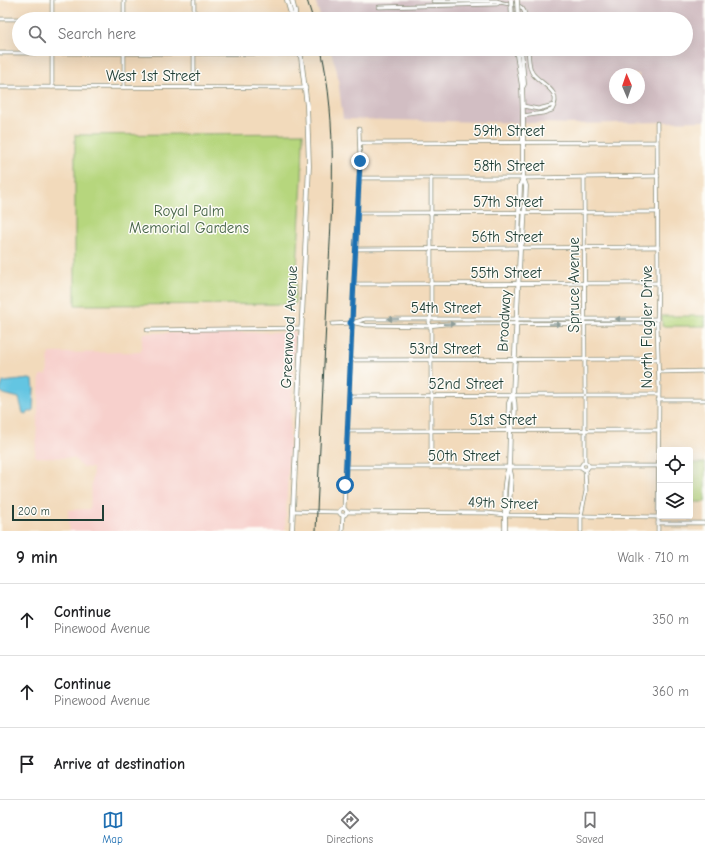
<!DOCTYPE html>
<html lang="en">
<head>
<meta charset="utf-8">
<style>
  body { margin:0; font-family:"Comic Neue",sans-serif; background:#f6f6f6; color:#202124 }
  .controls { position:absolute; right:12px; bottom:12px; display:grid; overflow:hidden; border-radius:4px; box-shadow:0 4px 16px #0002 }
  .controls button { width:36px; height:36px; display:grid; place-items:center; padding:0; border:0; border-bottom:1px solid #e0e0e0; background:#fff; color:#202124; font:20px sans-serif }
  .compass { position:absolute; left:609px; top:68px; width:36px; height:36px; border-radius:50%; background:#fff; box-shadow:0 4px 16px #0002; rotate:358deg }
  .scale { position:absolute; left:12px; bottom:10px; width:92px; box-sizing:border-box; padding-left:4px; border:2px solid #1f3d34; border-top:0; font-size:11px; line-height:14px; white-space:nowrap; color:#1f3d34; -webkit-text-stroke:3px #fdfcf7; paint-order:stroke }
  .stop { position:absolute; width:12px; height:12px; margin:-9px; border:3px solid #1f6fb2; border-radius:50%; background:#fff }
  .stop.end { background:#1f6fb2; border-color:#fff; box-shadow:0 1px 4px #0008 }
  .list { margin:0; padding:0; list-style:none }
  h2 { display:flex; justify-content:space-between; align-items:center; height:52px; margin:0; padding:0 16px; font-size:17px }
  h2 small { font-size:13px; font-weight:400; color:#757577 }
  .list li { display:grid; grid-template-columns:26px 1fr auto; gap:12px; align-items:center; box-sizing:border-box; height:72px; padding:0 16px; border-top:1px solid #e0e0e0 }
  .list b { display:block; font-size:15px; white-space:nowrap }
  .list p { margin:0; font-size:13px; white-space:nowrap; color:#757577 }
  .list em { font-size:13px; font-style:normal; color:#757577 }
  .icon { flex:none; width:22px; height:22px; fill:none; stroke:currentColor; stroke-width:2; stroke-linecap:round; stroke-linejoin:round }
  .map { position:relative; flex:none; width:705px; height:531px; overflow:hidden }
  .search { position:absolute; background:#fff; box-shadow:0 4px 16px #0002; left:12px; right:12px; top:12px; height:44px; display:flex; align-items:center; gap:10px; box-sizing:border-box; padding:0 14px; border-radius:22px; color:#757577; font-size:15px }
  .sheet { height:268px; background:#fff }
  nav { display:flex; justify-content:space-around; align-items:center; box-sizing:border-box; height:56px; border-top:1px solid #e0e0e0; background:#fff; font-size:11px; color:#757577 }
  nav a { display:grid; justify-items:center; gap:2px }
  nav .on { color:#1f6fb2 }
  .map>svg:first-child { display:block }
</style>
</head>
<body>
<div class="map">
<svg width="705" height="531" viewBox="0 0 705 531">
  <rect width="100%" height="100%" fill="#fdfcf7"/>
  <filter id="ink" filterUnits="userSpaceOnUse"><feTurbulence type="fractalNoise" baseFrequency=".025" numOctaves="2"/><feDisplacementMap in="SourceGraphic" scale="8" xChannelSelector="R" yChannelSelector="G"/><feConvolveMatrix kernelMatrix="1 2 1 2 8 2 1 2 1" color-interpolation-filters="sRGB"/></filter>
  <filter id="wash" filterUnits="userSpaceOnUse"><feTurbulence type="fractalNoise" baseFrequency=".012" numOctaves="4" result="noise"/><feDisplacementMap in="SourceGraphic" scale="16" xChannelSelector="R" yChannelSelector="G"/><feGaussianBlur stdDeviation="0.9" result="paint"/><feColorMatrix in="noise" values="0 0 0 0 0 0 0 0 0 0 0 0 0 0 0 0 0 1.4 0 .05"/><feComposite in="paint" operator="in"/></filter>
  <g filter="url(#wash)">
    <rect width="100%" height="100%" fill="#f2dabb"/>
    <path fill="#f7d0cc" d="M295,332l-10,199h-216l-1,-21 22,-1 3,-41 -11,-1 -8,-9 -39,-1 5,-82h7l2,-22 92,-1 2,-19z"/>
    <path fill="#d2bec3" fill-rule="evenodd" d="M315,0h390v121l-129,3 -233,-5 -6,-48 -7,-22h356v-30h-365zM615,74h24v24h-24z"/>
    <g fill="#b6d67d" stroke="#6a8a58">
      <path d="M303,133l-1,46 -7,125 -220,1v-170z"/>
      <rect x="662" y="316" width="43" height="10"/>
      <rect x="690" y="463" width="15" height="39"/>
    </g>
    <path fill="#64c5e2" stroke="#42818b" d="M29,379l4,1 1,9 -1,21 -7,4 -3,-1 -4,-15 -15,-4 -4,-3 3,-9z"/>
  </g>
  <g filter="url(#ink)">
    <g fill="none" stroke-linecap="round" stroke-linejoin="round">
      <g stroke="#888c78" stroke-width="4.5">
        <g id="minor">
          <path d="M52,0v19"/>
          <path d="M124,0v19"/>
          <path d="M433,1h64c13,6 29,-1 28,18"/>
          <path d="M379,7l118,-3 3,-2"/>
          <path d="M0,19h127"/>
          <path d="M194,19v-19"/>
          <path d="M0,53l301,1"/>
          <path d="M0,87l306,1"/>
          <path d="M52,87v-38"/>
          <path d="M124,87v-38"/>
          <path d="M194,87v-38"/>
          <path d="M523,106l15,3 16,-4"/>
          <path d="M523,116l20,-3 9,-3c11,-19 -9,-24 -19,-36 -5,-6 -4,-18 -5,-25"/>
          <path d="M657,123l1,160 -1,40 2,64 -1,144"/>
          <path d="M360,143l297,-1"/>
          <path d="M584,177l1,216"/>
          <path d="M359,178h164l135,-2"/>
          <path d="M358,213l300,-1"/>
          <path d="M356,249l302,-2"/>
          <path d="M354,284l304,-1"/>
          <path d="M352,320l8,-159 -1,-32"/>
          <path d="M355,322l10,-3h292"/>
          <path d="M355,323l10,2 64,1 16,-2 212,-1"/>
          <path d="M332,324l18,-1"/>
          <path d="M147,330l154,-2"/>
          <path d="M351,360l307,-1"/>
          <path d="M659,372l46,-1"/>
          <path d="M587,395h71"/>
          <path d="M349,396l234,-1"/>
          <path d="M585,397v66"/>
          <path d="M658,400h47"/>
          <path d="M348,431l311,-1"/>
          <circle cx="585" cy="466" r="3.5"/>
          <path d="M589,466h69"/>
          <path d="M346,467h236"/>
          <path d="M431,467v-138l-2,-7 2,-7v-138"/>
          <circle cx="343" cy="512" r="3.5"/>
          <path d="M344,509l8,-184"/>
          <path d="M293,511l47,1"/>
          <path d="M347,512l140,1 19,2 152,2"/>
          <path d="M658,523h47"/>
          <path d="M342,531l1,-16"/>
          <path d="M581,531v-15l5,-25 -1,-22"/>
        </g>
      </g>
      <g stroke="#888c78" stroke-width="5.5">
        <g id="major">
          <path d="M287,0l4,14 3,5"/>
          <path d="M292,0l3,12v7"/>
          <path d="M521,49l3,35 -1,2"/>
          <path d="M520,248l3,-7 3,-55 -3,-8"/>
          <path d="M510,431c5,-11 6,-24 3,-36l7,-146 -2,-8 2,-55 3,-8v-62l-1,-30 -6,-37"/>
          <path d="M506,515l3,-8 2,-32 -2,-8 1,-36 -2,-7 1,-21 3,-7"/>
          <path d="M292,531l17,-365 -2,-60 -7,-57"/>
          <path d="M505,531c1,-21 -4,-43 4,-64"/>
        </g>
      </g>
      <use href="#minor" stroke="#fff" stroke-width="3"/>
      <use href="#major" stroke="#fff" stroke-width="4"/>
      <g stroke="#1f3d34" stroke-width="1">
        <path d="M307,0l6,19"/>
        <path d="M316,531c4,-83 8,-167 12,-250 4,-78 10,-156 -7,-232"/>
      </g>
      <g stroke="#888c78" stroke-width="5.5" stroke-linecap="butt">
        <g id="major-bridge">
          <path d="M511,0l1,19"/>
          <path d="M517,0l1,19"/>
        </g>
      </g>
      <use href="#major-bridge" stroke="#fff" stroke-width="4"/>
    </g>
    <defs><path id="oneway-solid" d="M-6-.8H1V-3.2L6.5 0L1 3.2V.8H-6Z"/></defs>
    <g fill="#8f9e9a">
      <use href="#oneway-solid" transform="translate(393 319) rotate(-180)"/>
      <use href="#oneway-solid" transform="translate(621 319) rotate(-180)"/>
      <use href="#oneway-solid" transform="translate(449 324) rotate(-1)"/>
      <use href="#oneway-solid" transform="translate(555 324)"/>
    </g>
  </g>
  <g fill="none" stroke-linecap="round" stroke-linejoin="round" filter="url(#ink)">
    <path stroke="#1f6fb2" stroke-width="5" d="M345,485l7,-160 -2,-2 2,-3 8,-159"/>
  </g>
  <g text-anchor="middle" stroke-width="3" stroke-linejoin="round" paint-order="stroke">
    <g font-size="15" fill="#1f3d34" stroke="#fdfcf7">
      <text x="153" y="81">West 1st Street</text>
      <text x="509" y="136">59th Street</text>
      <text x="509" y="171">58th Street</text>
      <text x="508" y="207">57th Street</text>
      <text x="507" y="242">56th Street</text>
      <text x="506" y="278">55th Street</text>
      <text transform="translate(574 285) rotate(-90)" y="5">Spruce Avenue</text>
      <text x="446" y="313">54th Street</text>
      <text transform="translate(504 321) rotate(-87)" y="5">Broadway</text>
      <text transform="translate(289 327) rotate(-87)" y="5">Greenwood Avenue</text>
      <text transform="translate(647 327) rotate(-90)" y="5">North Flagler Drive</text>
      <text x="445" y="354">53rd Street</text>
      <text x="466" y="389">52nd Street</text>
      <text x="503" y="425">51st Street</text>
      <text x="464" y="461">50th Street</text>
      <text transform="translate(503 503) rotate(2)" y="5">49th Street</text>
    </g>
    <g font-size="15" fill="#456346" stroke="#fdfcf7">
      <text x="189" y="216">Royal Palm<tspan x="189" dy="17">Memorial Gardens</tspan></text>
    </g>
  </g>
</svg>
<div class="controls">
<button><svg class="icon" aria-label="locate" viewBox="0 0 24 24"><circle cx="12" cy="12" r="6"/><path d="M12 2v4M12 18v4M2 12h4M18 12h4"/></svg></button>
<button><svg class="icon" aria-label="layers" viewBox="0 0 24 24"><path d="M12 4l9 5-9 5-9-5zM3 14l9 5 9-5"/></svg></button>
</div>
<svg class="compass" viewBox="-18 -18 36 36"><path d="M0-13l5 13h-10z" fill="#e53935"/><path d="M0 13l5-13h-10z" fill="#757577"/></svg>
<div class="scale">200 m</div>
<div class="stop" style="left:345px;top:485px"></div>
<div class="stop end" style="left:360px;top:161px"></div>
<div class="search"><svg class="icon" aria-label="search" viewBox="0 0 24 24"><circle cx="10" cy="10" r="6"/><path d="M15 15l6 6"/></svg>Search here</div>
</div>
<section class="sheet">
<h2>9 min<small>Walk · 710 m</small></h2>
<ul class="list">
<li><svg class="icon" aria-label="ahead" viewBox="0 0 24 24"><path d="M12 20V5M6 11l6-6 6 6"/></svg><div><b>Continue</b><p>Pinewood Avenue</p></div><em>350 m</em></li>
<li><svg class="icon" aria-label="ahead" viewBox="0 0 24 24"><path d="M12 20V5M6 11l6-6 6 6"/></svg><div><b>Continue</b><p>Pinewood Avenue</p></div><em>360 m</em></li>
<li><svg class="icon" aria-label="arrive" viewBox="0 0 24 24"><path d="M6 21V4h12l-3 4 3 4H6"/></svg><div><b>Arrive at destination</b></div></li>
</ul>
</section>
<nav>
<a class="on"><svg class="icon" aria-label="map" viewBox="0 0 24 24"><path d="M3 6l6-2 6 2 6-2v14l-6 2-6-2-6 2zM9 4v14M15 6v14"/></svg>Map</a>
<a><svg class="icon" aria-label="directions" viewBox="0 0 24 24"><path d="M12 3l9 9-9 9-9-9zM9 14v-3h6M13 9l2 2-2 2"/></svg>Directions</a>
<a><svg class="icon" aria-label="saved" viewBox="0 0 24 24"><path d="M7 4h10v16l-5-4-5 4z"/></svg>Saved</a>
</nav>
</body>
</html>
